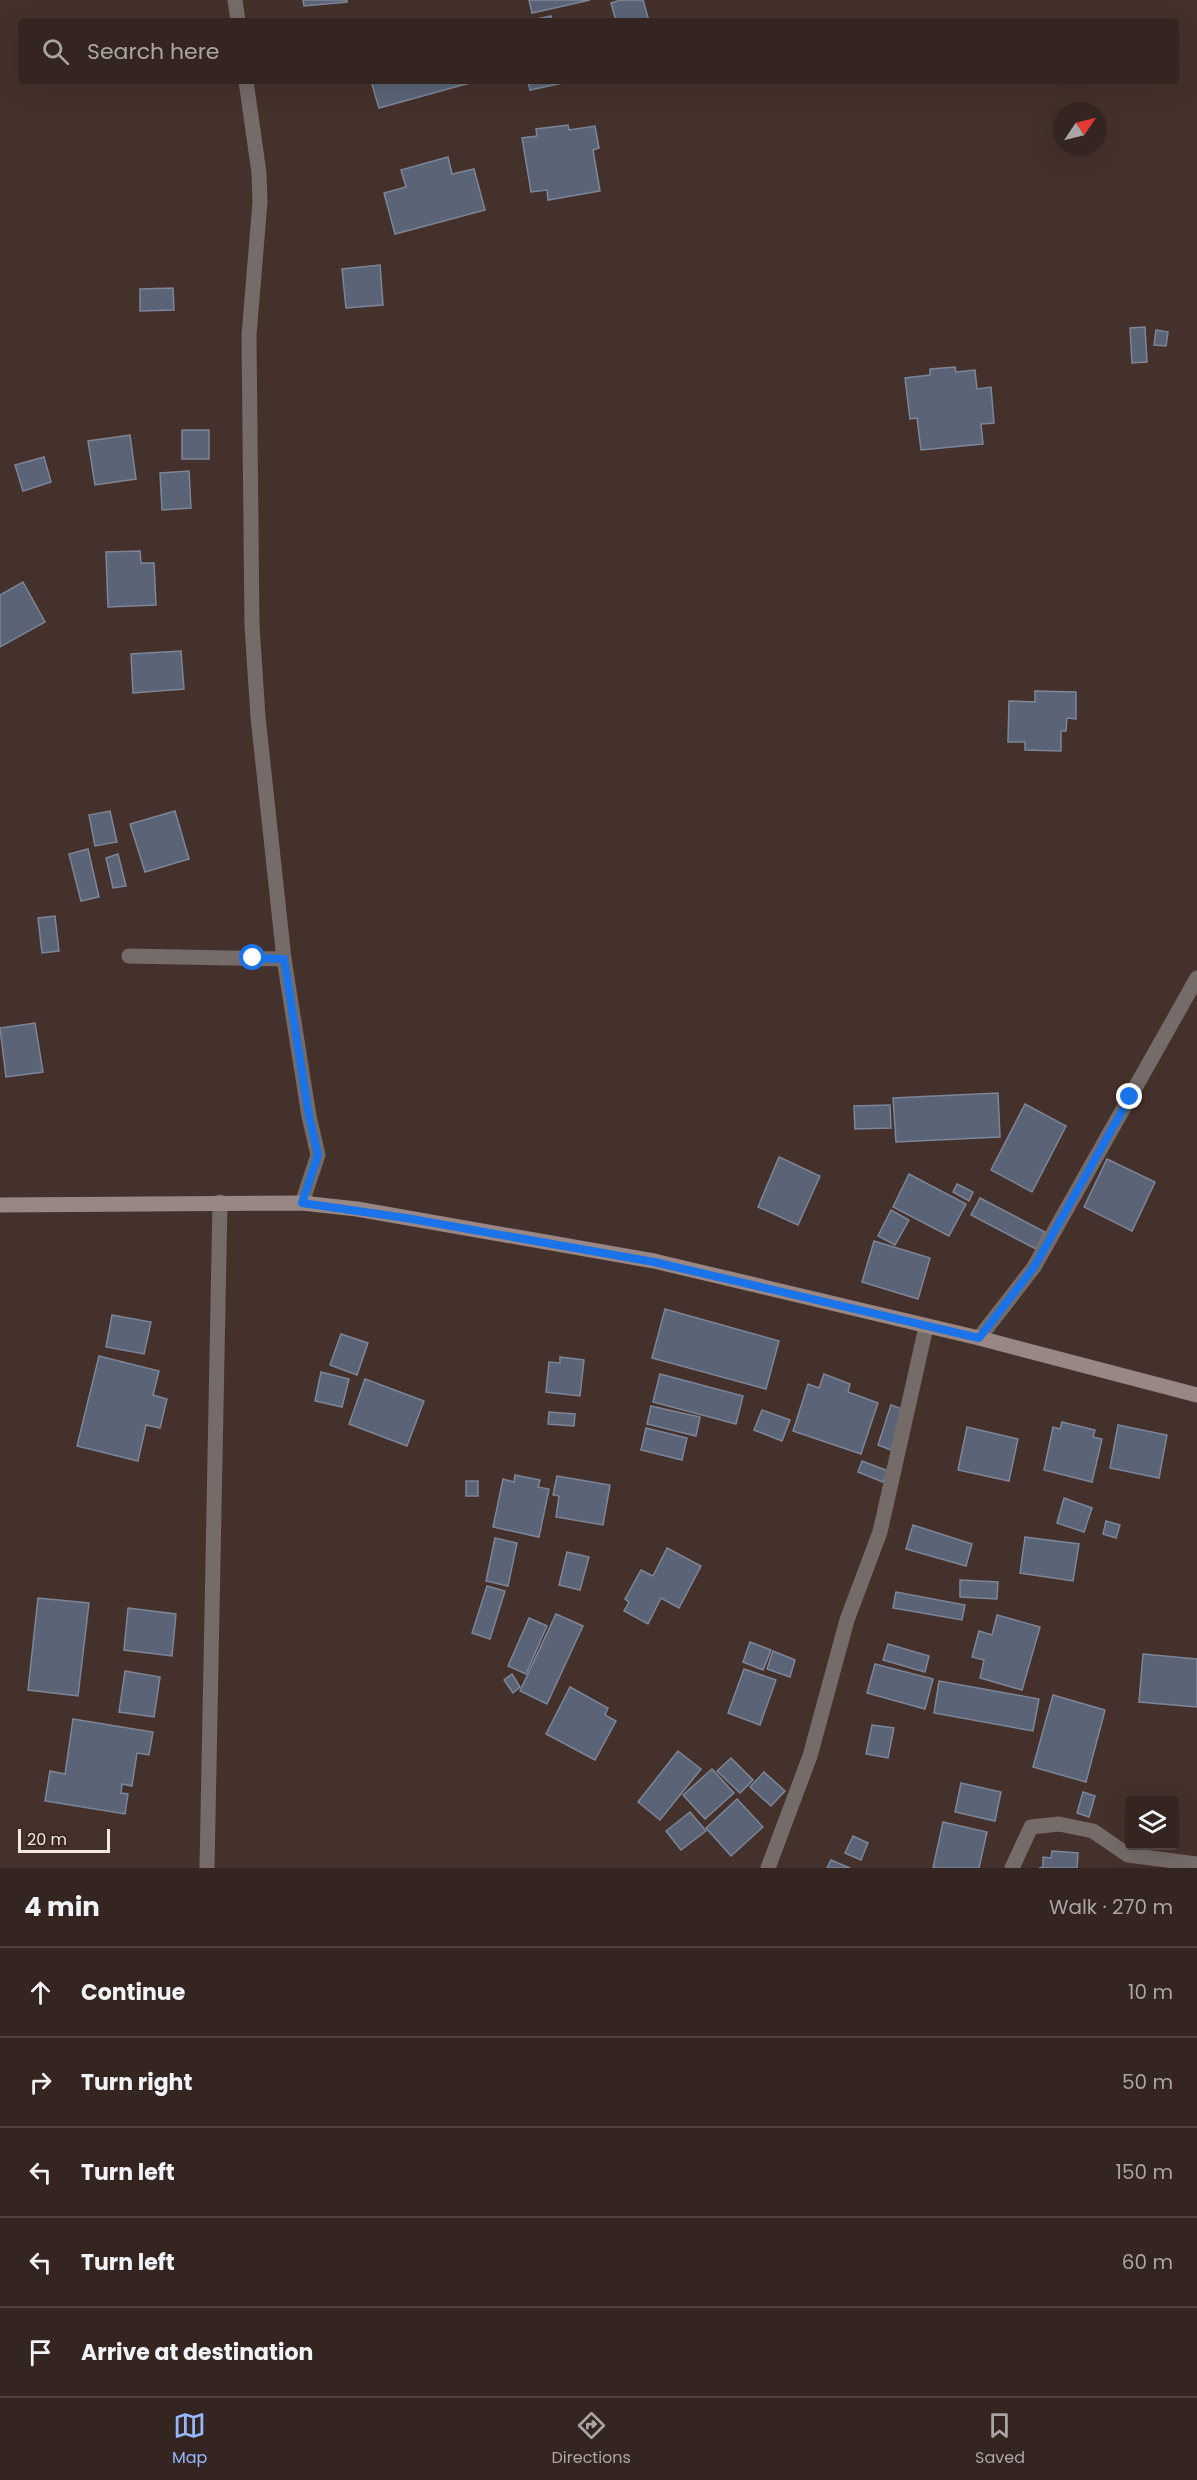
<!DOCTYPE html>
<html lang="en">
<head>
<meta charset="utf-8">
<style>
  body { margin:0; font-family:Poppins,sans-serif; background:#3c2d2a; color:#f1f3f6 }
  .controls { position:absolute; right:18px; bottom:18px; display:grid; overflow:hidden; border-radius:6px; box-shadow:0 6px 24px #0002 }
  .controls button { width:54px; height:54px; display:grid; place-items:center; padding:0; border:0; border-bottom:2px solid #4e423f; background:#342521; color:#f1f3f6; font:30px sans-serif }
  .compass { position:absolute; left:1053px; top:102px; width:54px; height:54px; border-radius:50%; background:#342521; box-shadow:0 6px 24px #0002; rotate:55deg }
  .scale { position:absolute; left:18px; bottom:15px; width:92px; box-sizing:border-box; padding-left:6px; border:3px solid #f4e7e3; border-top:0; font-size:16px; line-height:21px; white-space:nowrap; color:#f4e7e3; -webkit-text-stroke:4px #3a2722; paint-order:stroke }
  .stop { position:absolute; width:18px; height:18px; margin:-14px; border:4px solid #1a73e8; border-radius:50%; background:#fff }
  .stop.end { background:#1a73e8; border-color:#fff; box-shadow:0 2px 6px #0008 }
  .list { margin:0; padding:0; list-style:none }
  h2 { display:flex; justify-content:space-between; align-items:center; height:78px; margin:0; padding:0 24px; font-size:26px }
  h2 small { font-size:20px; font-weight:400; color:#a9a5a5 }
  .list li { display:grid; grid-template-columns:39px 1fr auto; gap:18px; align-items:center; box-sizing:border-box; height:90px; padding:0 24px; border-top:2px solid #4e423f }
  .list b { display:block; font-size:22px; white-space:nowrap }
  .list em { font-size:20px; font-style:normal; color:#a9a5a5 }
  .icon { flex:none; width:33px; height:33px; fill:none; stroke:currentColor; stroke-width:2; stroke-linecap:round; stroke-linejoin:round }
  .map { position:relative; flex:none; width:1197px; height:1868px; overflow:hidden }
  .search { position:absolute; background:#342521; box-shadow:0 6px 24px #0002; left:18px; right:18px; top:18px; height:66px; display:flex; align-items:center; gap:15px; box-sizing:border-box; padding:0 21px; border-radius:6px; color:#a9a5a5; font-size:22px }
  .sheet { height:528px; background:#342521 }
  nav { display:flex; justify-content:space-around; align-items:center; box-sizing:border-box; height:84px; border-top:2px solid #4e423f; background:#342521; font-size:16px; color:#a9a5a5 }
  nav a { display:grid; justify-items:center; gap:3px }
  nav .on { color:#95b7fd }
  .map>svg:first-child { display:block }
</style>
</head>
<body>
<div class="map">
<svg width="1197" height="1868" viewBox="0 0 1197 1868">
  <rect width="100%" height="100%" fill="#45312c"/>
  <g fill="#5b6476" stroke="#7c8698" stroke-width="1.5">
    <path d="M303,0h44v2l-43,4z"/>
    <path d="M529,0h61l-58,13z"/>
    <path d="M621,0h22l6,21h-33l-5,-18z"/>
    <path d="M551,16l1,5h-20v-1z"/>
    <path d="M371,81h106l-98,27z"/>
    <path d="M528,81h44l-42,9z"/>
    <path d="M568,125l1,5 26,-4 4,22 -6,2 7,41 -52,9 -1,-10 -16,2 -9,-54 15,-2 -1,-7z"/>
    <path d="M448,157l4,17 22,-5 11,41 -90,24 -11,-41 22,-6 -5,-17z"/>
    <path d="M380,265l3,40 -37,3 -4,-39z"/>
    <path d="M173,288l1,22 -34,1v-22z"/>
    <path d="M1145,327l2,35 -15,1 -2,-35z"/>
    <path d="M1156,330l12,2 -2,14 -12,-1z"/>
    <path d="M955,367l1,5 19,-2 2,19 14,-2 3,36 -13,1 2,20 -62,6 -4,-32 -7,1 -5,-41 25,-3v-6z"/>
    <rect x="182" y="430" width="27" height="29"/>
    <path d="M130,435l6,44 -41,6 -7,-44z"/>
    <path d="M44,457l7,25 -28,9 -8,-26z"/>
    <path d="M189,471l2,37 -29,2 -2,-37z"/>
    <path d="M140,551l1,12h13l2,42 -48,2 -2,-55z"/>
    <path d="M23,582l22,40 -45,25v-52z"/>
    <path d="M181,651l3,38 -51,4 -2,-39z"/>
    <path d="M1035,691l41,1v27l-9,-1 -1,13h-5v20l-36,-1v-8h-17l1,-41 26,1z"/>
    <path d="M110,811l7,31 -22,4 -6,-31z"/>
    <path d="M175,811l14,48 -44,13 -15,-48z"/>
    <path d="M88,849l11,48 -18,4 -12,-47z"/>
    <path d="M118,854l8,32 -13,2 -7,-30z"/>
    <path d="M55,916l4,35 -17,2 -4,-35z"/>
    <path d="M35,1023l8,49 -37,5 -6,-49z"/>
    <path d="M998,1093l2,44 -104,5 -3,-44z"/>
    <path d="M1025,1104l41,22 -34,66 -41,-22z"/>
    <path d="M890,1105l1,23 -36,1 -1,-23z"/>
    <path d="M779,1157l41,19 -22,49 -40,-18z"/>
    <path d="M1107,1159l48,23 -23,49 -48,-24z"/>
    <path d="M909,1174l57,30 -17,32 -56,-29z"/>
    <path d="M957,1184l16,8 -4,9 -16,-9z"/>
    <path d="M980,1198l65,34 -9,17 -65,-34z"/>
    <path d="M891,1210l18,10 -14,25 -17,-9z"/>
    <path d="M874,1241l56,17 -12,41 -56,-17z"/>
    <path d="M665,1309l114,32 -13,48 -114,-31z"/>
    <path d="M112,1315l39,7 -7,32 -38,-7z"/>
    <path d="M341,1334l27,9 -11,32 -27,-10z"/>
    <path d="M99,1356l60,15 -6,24 14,4 -7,29 -14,-3 -8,36 -61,-15z"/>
    <path d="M560,1357l24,3 -4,36 -34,-4 3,-30 11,1z"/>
    <path d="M321,1372l28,7 -7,28 -27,-6z"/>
    <path d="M660,1374l83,22 -7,28 -83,-22z"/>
    <path d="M824,1374l26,10 -2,8 30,11 -17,51 -68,-23 15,-47 11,4z"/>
    <path d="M365,1379l59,22 -17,45 -58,-22z"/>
    <path d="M891,1405l14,5 -14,40 -13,-5z"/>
    <path d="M651,1406l49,11 -4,19 -49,-12z"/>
    <path d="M762,1410l28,10 -8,21 -28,-11z"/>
    <path d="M549,1412l26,2 -1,12 -26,-2z"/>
    <path d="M1062,1422l33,8 -2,7 9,2 -10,43 -48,-12 9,-43 7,2z"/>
    <path d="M1118,1425l49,10 -8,43 -49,-10z"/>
    <path d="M967,1427l51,12 -9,42 -51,-11z"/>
    <path d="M646,1428l41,10 -5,22 -41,-10z"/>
    <path d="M862,1461l26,10 -5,11 -25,-10z"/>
    <path d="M515,1475l25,5 -2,7 11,2 -10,48 -46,-10 10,-48 11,3z"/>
    <path d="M557,1476l53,9 -7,40 -47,-8 3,-21 -6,-1z"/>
    <rect x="466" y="1481" width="12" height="15"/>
    <path d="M1064,1498l28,10 -8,24 -27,-9z"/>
    <path d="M1106,1521l14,4 -4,13 -13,-4z"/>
    <path d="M913,1525l59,19 -6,22 -60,-17z"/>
    <path d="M1025,1537l54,7 -6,37 -53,-8z"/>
    <path d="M495,1538l22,5 -9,43 -22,-5z"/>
    <path d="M667,1548l34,18 -22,42 -18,-10 -13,26 -24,-13 5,-9 -4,-3 16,-29 12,6z"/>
    <path d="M567,1552l22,5 -9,33 -21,-5z"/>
    <path d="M960,1580l38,2 -1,17 -37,-2z"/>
    <path d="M487,1586l18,5 -15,48 -18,-6z"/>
    <path d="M896,1592l69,13 -3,15 -69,-12z"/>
    <path d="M38,1598l51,5 -11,93 -50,-6z"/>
    <path d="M128,1608l48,6 -4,42 -48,-6z"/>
    <path d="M556,1614l27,12 -36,78 -27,-13z"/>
    <path d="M997,1615l43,12 -18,63 -42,-12 4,-18 -12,-3 7,-26 13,4z"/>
    <path d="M529,1618l18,8 -21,48 -18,-8z"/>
    <path d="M750,1642l21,8 -8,20 -20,-8z"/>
    <path d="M888,1644l41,12 -4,16 -42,-12z"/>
    <path d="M773,1651l22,9 -5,17 -23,-8z"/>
    <path d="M1143,1654l54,5v48l-58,-5z"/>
    <path d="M875,1664l58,15 -8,30 -58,-16z"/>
    <path d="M744,1669l32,11 -16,45 -32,-12z"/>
    <path d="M125,1671l35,6 -6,40 -35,-5z"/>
    <path d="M512,1674l8,13 -7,6 -9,-13z"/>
    <path d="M939,1681l100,18 -6,32 -99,-18z"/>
    <path d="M570,1687l38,21 -3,7 11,6 -21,39 -49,-26z"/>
    <path d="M1053,1695l52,15 -19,72 -53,-15z"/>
    <path d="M73,1719l80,13 -4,23 -12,-2 -5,33 -10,-2 -1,9 7,1 -3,20 -80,-13 5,-30 15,3z"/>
    <path d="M872,1725l22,3 -6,30 -22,-4z"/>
    <path d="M678,1751l23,18 -41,51 -22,-18z"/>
    <path d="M731,1758l22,22 -13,13 -23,-22z"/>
    <path d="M712,1769l22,24 -29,26 -22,-24z"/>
    <path d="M764,1772l21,19 -14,15 -21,-19z"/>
    <path d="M961,1783l40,9 -6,29 -40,-9z"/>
    <path d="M1083,1792l12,4 -6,21 -12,-4z"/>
    <path d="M737,1799l26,28 -32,29 -25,-28z"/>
    <path d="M690,1812l16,19 -25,19 -15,-19z"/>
    <path d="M943,1822l44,10 -8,36h-46z"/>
    <path d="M853,1836l15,7 -7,17 -16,-7z"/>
    <path d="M1052,1851l26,2 -1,15h-38l4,-1v-10l8,1z"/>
    <path d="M831,1860l19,8h-23z"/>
  </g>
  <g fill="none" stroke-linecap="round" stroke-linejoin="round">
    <g stroke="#756b68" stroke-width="15">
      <path d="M235,0l3,21"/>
      <path d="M246,81l13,92 1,29 -11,133 3,291 6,91 26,242 25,157 9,39 -16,48"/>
      <path d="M129,956l155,3"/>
      <path d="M979,1338l55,-71 163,-289"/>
      <path d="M207,1868l13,-666"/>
      <path d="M768,1868l42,-112 37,-136 33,-88 46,-205"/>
      <path d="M1012,1868l19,-41 28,-3 34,7 35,24 69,9"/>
    </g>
    <path stroke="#988784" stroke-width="15" d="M0,1205l302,-2 55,6 297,52 325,77 218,57"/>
  </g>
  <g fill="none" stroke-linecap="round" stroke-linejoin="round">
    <path stroke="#1a73e8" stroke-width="8" d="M253,958l31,1 25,157 9,39 -16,48 104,15 248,44 325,76 55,-71 96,-170"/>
  </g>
</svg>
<div class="controls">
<button><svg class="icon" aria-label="layers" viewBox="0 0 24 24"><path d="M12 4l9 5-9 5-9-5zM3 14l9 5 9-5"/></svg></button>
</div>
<svg class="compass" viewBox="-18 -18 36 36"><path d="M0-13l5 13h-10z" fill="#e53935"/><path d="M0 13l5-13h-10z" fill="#a9a5a5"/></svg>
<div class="scale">20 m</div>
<div class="stop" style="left:253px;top:958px"></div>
<div class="stop end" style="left:1130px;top:1097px"></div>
<div class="search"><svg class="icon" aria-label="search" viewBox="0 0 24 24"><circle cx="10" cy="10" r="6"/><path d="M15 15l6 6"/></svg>Search here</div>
</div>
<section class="sheet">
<h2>4 min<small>Walk · 270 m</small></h2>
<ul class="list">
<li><svg class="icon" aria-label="ahead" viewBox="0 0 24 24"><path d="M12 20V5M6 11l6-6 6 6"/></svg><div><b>Continue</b></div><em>10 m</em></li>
<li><svg class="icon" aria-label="right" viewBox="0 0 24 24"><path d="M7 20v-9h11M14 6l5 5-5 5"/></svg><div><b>Turn right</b></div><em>50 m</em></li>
<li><svg class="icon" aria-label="left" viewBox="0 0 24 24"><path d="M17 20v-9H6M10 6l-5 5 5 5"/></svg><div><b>Turn left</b></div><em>150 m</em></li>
<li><svg class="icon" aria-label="left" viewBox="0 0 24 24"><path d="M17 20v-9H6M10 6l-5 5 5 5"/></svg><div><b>Turn left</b></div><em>60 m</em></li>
<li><svg class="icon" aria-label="arrive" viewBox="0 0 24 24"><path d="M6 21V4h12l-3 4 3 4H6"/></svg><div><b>Arrive at destination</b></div></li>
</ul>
</section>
<nav>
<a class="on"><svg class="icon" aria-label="map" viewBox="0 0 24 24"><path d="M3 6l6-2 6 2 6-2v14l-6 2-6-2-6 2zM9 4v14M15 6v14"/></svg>Map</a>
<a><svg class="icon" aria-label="directions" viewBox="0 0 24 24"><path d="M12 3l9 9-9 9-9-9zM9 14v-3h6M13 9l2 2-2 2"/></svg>Directions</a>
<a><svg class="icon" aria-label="saved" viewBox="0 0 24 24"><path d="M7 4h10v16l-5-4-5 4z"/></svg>Saved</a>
</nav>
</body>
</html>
